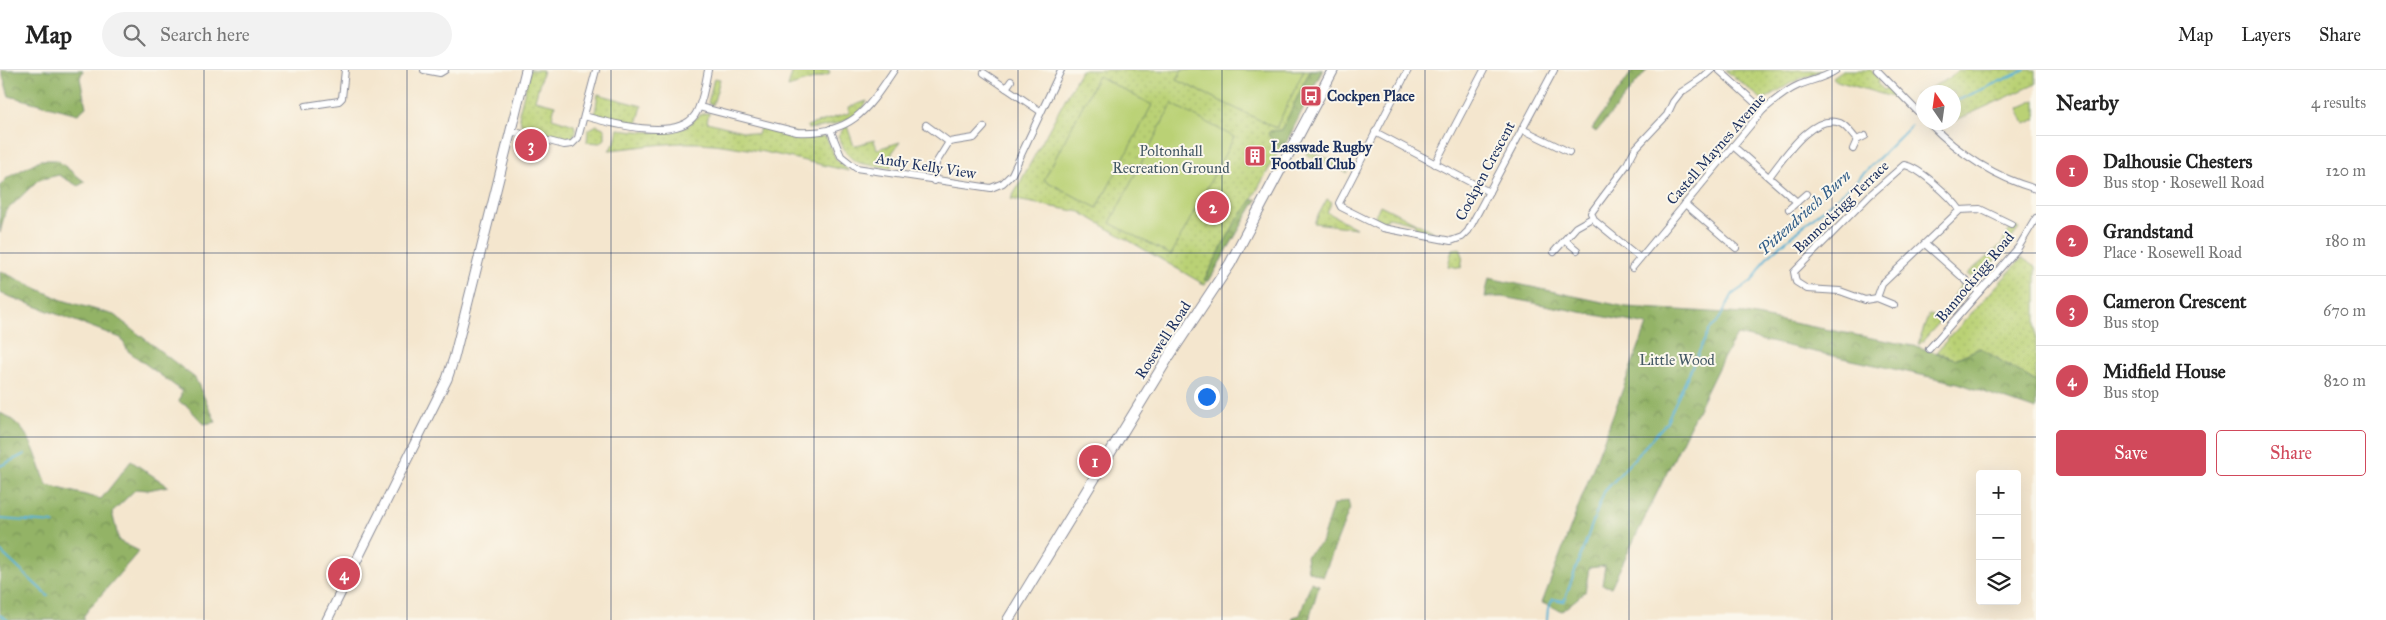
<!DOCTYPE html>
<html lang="en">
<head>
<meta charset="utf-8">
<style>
  body { margin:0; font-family:"IM FELL Great Primer",serif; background:#f2f2f2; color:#222 }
  .controls { position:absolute; right:15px; bottom:15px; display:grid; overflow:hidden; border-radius:5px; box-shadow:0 5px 20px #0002 }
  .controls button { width:45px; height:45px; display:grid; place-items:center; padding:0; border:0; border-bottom:1px solid #e0e0e0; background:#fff; color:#222; font:25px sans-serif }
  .compass { position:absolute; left:1916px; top:15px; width:45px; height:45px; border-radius:50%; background:#fff; box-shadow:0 5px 20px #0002; rotate:347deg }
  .you { position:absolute; left:1206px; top:326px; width:18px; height:18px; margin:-12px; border:4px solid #fff; border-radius:50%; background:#1a73e8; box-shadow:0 0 0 8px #1a73e833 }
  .badge { display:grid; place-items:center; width:32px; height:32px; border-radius:50%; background:#d1495b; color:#fff; font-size:16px; font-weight:700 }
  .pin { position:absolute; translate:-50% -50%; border:2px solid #fff; box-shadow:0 1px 5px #0006 }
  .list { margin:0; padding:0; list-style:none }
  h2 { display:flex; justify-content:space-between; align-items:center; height:65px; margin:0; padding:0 20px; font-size:21px }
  h2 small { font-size:16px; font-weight:400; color:#767676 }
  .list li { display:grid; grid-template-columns:32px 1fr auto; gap:15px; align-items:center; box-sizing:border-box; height:70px; padding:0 20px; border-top:1px solid #e0e0e0 }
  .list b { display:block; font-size:19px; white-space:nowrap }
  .list p { margin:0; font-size:16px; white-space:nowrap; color:#767676 }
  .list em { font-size:16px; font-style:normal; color:#767676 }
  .actions { display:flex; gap:10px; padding:15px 20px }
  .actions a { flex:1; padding:11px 0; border:1px solid #d1495b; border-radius:5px; text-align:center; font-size:18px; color:#d1495b }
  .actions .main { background:#d1495b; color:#fff }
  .icon { flex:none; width:28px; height:28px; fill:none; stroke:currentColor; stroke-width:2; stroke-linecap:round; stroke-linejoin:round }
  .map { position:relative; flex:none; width:2036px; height:550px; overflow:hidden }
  header { display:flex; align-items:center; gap:30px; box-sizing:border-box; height:70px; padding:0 25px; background:#fff; border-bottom:1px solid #e0e0e0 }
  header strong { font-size:24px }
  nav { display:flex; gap:28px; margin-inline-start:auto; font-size:18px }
  .search { width:350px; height:45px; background:#f2f2f2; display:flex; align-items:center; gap:12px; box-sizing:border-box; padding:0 18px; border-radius:28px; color:#767676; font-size:19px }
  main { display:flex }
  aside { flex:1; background:#fff }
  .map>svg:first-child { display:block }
</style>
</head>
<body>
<header>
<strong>Map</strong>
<div class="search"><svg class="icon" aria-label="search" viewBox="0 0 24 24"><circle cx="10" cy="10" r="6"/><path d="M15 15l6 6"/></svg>Search here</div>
<nav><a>Map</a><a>Layers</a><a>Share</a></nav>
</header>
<main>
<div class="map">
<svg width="2036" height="550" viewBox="0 0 2036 550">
  <defs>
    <pattern id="green-dots" width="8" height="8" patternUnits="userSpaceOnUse" patternTransform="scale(1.25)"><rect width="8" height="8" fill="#bad175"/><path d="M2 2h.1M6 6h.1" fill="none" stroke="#9fb468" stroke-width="1.8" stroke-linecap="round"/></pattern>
    <pattern id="forest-crowns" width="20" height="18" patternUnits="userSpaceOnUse" patternTransform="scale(1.25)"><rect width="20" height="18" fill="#93b366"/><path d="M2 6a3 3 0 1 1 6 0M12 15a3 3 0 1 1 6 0" fill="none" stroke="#779257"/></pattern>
  </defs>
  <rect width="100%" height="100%" fill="#fbf7ec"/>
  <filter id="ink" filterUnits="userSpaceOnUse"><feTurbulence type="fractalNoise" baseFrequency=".02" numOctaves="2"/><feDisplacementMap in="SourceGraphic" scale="10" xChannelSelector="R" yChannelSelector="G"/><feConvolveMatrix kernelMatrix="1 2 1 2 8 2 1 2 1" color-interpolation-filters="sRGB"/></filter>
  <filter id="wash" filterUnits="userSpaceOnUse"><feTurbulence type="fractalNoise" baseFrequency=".0096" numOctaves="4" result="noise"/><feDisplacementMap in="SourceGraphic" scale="20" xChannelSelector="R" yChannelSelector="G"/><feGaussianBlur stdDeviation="1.12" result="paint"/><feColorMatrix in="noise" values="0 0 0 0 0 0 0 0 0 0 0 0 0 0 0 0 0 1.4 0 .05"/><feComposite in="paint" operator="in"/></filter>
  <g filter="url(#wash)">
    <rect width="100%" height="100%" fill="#f4e6ce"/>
    <g fill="url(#green-dots)" stroke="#6a806a">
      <path d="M530,0h13l-8,30 20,5 -3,13 22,7 2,7 -4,6 -7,1 -37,-8 -7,-7 -2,-11z"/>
      <path d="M793,0h36l1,4 -42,13z"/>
      <path d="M1081,0h242l-118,215 -125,-73 -69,-13z"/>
      <path d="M1725,0h97l-29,12 -30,18z"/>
      <path d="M1842,0h29l9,10 -3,3 7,7 4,-3 24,25 -17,-14 -58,-17 -5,-4z"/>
      <path d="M1958,0h78v14l-82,37v-29h-30l-1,11 -8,-8 33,-16z"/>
      <path d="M714,8l6,1 -7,26 -5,-2z"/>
      <path d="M598,24l44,12 -5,18 -42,-10z"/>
      <path d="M867,31c-8,20 -40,26 -59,28l-1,-3 42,-13v-6z"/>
      <path d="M706,43h3l-2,9 51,13 2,-7 6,-1 38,8 22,2 10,22 13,12c-45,-10 -90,-22 -136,-27 -34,-4 -70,3 -104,6l6,-7 3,-14c20,2 45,6 66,-1 9,-4 12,-14 22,-15z"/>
      <path d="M597,55l8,4v10l-5,4 -13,-1 1,-12z"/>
      <path d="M847,56l7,20 20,-6 3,9 23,-7 -8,11 -1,15c-31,-5 -41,0 -53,-33l6,-6v-2z"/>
      <path d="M1307,81l43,15 -3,7 -21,-10 -2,1 -18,-10z"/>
      <path d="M1327,129l5,3 -5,10 29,16 -42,-5z"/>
      <path d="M1380,135l54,27 -18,-3 -2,-6 -25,-6 -4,4 -9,-2 -1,-3z"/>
      <path d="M2016,157l3,2 -37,47 -6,1 -4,-2 -1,2 -4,-3 34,-29 10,-17 4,1z"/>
      <path d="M1460,178l3,8 -2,12 -13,-2 4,-17z"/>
      <path d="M2022,188l14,9v115l-56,-34 -25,11 -19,-7z"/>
      <path d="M1962,213l2,12 -44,49h-2l11,-30 10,6z"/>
    </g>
    <g fill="url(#forest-crowns)" stroke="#577162">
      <path d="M1,0h82l-3,8 6,29 -8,7 -69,-18z"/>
      <path d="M1310,0h12l-36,73 -9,3 -9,-12 2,-3 12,-1z"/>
      <path d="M1633,0h14l-51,62 -4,-3z"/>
      <path d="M40,90h17l28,22 -7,4 -19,-11 -21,5 -33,32 -5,21v-47l7,-8z"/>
      <path d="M1257,129l-48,82 -5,-1 31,-57 17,-23z"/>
      <path d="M0,201l62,29 52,15 81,63 21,44 -12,2 -17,-18 -8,-4 3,-11 -54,-40 -7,-13 -121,-45z"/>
      <path d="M1489,208l137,29 119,7 174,33 36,12 25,-11 56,34v28l-78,-27 -221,-48 -16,27 -110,225 -9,-2 3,-19 -16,2 -4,24 -23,19 -20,-8 105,-278 -144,-28h-18z"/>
      <path d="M0,343c32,14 35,43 47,72l54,14 30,-38 37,25 -20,4 -12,-1 -24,23 7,29 20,10 -51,59 -5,7 2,3h-85z"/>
      <path d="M1348,430l2,8 -27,69 -15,-6 -2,-15 15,-13 12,-38z"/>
      <path d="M1311,512l8,3 -10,35h-17l1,-3 7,-2z"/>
    </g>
    <g fill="#bad175" stroke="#6a806a">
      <path d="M1182,0h122l-28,58 -99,-48z"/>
      <path d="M1098,6l54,29 -55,103 -53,-28z"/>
      <path d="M2036,30v19l-11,5 -7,-16z"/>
      <path d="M1172,34l62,33 -63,118 -61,-32z"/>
    </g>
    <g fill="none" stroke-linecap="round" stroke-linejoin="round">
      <g stroke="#57b1d5" stroke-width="2">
        <path d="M1954,32l71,-32"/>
        <path d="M0,396l25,-12"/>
        <path d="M0,449l54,4"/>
        <path d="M0,481l48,45"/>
        <path d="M0,545l8,5"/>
        <path d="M1547,550l1,-12 5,-9 11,2 40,-109 62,-69 43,-93 8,-7 16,-29 19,-13 15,-24 90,-77 54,-54"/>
      </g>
    </g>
  </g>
  <g filter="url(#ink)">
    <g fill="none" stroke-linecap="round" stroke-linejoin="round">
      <g stroke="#888a96" stroke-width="8">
        <g id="street">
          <path d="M424,0l16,3 5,-3"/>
          <path d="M1408,0l-69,133 2,4 42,21 68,13 11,-4 6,-6 86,-161"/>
          <path d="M1719,0l44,40"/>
          <path d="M1877,0l47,48"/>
          <path d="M984,3l56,38"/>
          <path d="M1006,18l5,-7"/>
          <path d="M306,36l33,-5 3,-3 3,-28"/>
          <path d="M699,37l98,25c55,3 70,-22 97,-62"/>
          <path d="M584,46c25,7 93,26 111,-1 8,-13 10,-31 13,-45"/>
          <path d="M1928,52c30,31 66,55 108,67"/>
          <path d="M926,55l23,17 25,-4 10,-11"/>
          <path d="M830,59l11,27 15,12 135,20 12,-5 9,-9 49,-104"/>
          <path d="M1522,59l47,23"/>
          <path d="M511,61l53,14 8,-1 6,-6 18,-68"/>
          <path d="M1375,62l114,60"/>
          <path d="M1733,76l64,56"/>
          <path d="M1853,79l4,-9 8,-4"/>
          <path d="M1435,94l49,-94"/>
          <path d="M1769,107c15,-19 43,-64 71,-54 7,3 12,12 17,17"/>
          <path d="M934,111l2,-18 13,-21"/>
          <path d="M1685,134l51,44"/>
          <path d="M1789,139l17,-15"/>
          <path d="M1565,170l12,10"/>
          <path d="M1925,174l54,48"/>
          <path d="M1554,182l22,-25 16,-9"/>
          <path d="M1640,188l-45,-37 -4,-8 35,-47 9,-17 32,-34 6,-13 7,-9 21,-14 10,-9"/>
          <path d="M1632,198l131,-158c11,-9 22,-19 36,-25 12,-5 26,-7 37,-15"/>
          <path d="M1877,228l5,-14 78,-74 20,-1 31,15"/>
          <path d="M1894,235l-17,-7 -12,2 -25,-9 -33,-2 -11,-7 -2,-10 76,-77 34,-30c15,2 48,33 56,45"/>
          <path d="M1929,279l89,-101 18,-30"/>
        </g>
      </g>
      <g stroke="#888a96" stroke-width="11">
        <path id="secondary" d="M327,550l120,-241 7,-21 72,-288"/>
      </g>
      <g stroke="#888a96" stroke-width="12">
        <path id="primary" d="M1008,550l161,-264 61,-92 103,-194"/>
      </g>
      <use href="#street" stroke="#fff" stroke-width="6"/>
      <use href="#secondary" stroke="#fff" stroke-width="9"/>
      <use href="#primary" stroke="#fff" stroke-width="10"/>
    </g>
  </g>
  <path fill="none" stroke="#1b2f5e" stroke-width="1" stroke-opacity="0.55" d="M204,0v550M407,0v550M611,0v550M814,0v550M1018,0v550M1222,0v550M1425,0v550M1629,0v550M1832,0v550M0,183h2036M0,367h2036"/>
  <defs>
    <g id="bus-square" transform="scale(1.125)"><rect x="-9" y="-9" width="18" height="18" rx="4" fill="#d1495b" stroke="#fbf7ec"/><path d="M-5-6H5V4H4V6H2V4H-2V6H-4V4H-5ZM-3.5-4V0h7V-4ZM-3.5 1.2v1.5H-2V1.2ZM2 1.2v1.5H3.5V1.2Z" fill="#fff"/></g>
    <g id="building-square" transform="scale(1.125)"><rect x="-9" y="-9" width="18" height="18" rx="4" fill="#d1495b" stroke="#fbf7ec"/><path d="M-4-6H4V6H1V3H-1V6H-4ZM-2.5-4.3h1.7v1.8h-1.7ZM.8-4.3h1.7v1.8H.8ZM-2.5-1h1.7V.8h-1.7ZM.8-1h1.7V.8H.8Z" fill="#fff"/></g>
  </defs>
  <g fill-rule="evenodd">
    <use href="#bus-square" x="1311" y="26"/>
    <use href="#building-square" x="1255" y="86"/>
  </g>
  <g text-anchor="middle" stroke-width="4" stroke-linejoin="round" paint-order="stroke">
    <g font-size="15" font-weight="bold" fill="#1b2f5e" stroke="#fbf7ec" text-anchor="start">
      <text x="1327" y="31">Cockpen Place</text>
      <text x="1271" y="82">Lasswade Rugby<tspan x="1271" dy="17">Football Club</tspan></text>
    </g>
    <g font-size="15" fill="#1b2f5e" stroke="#fbf7ec">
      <text transform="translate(1716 79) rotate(-49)" y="5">Castell Maynes Avenue</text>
      <text transform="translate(926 96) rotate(9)" y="5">Andy Kelly View</text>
      <text transform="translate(1485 101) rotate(-62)" y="5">Cockpen Crescent</text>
      <text transform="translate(1841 137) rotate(-44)" y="5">Bannockrigg Terrace</text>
      <text transform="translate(1975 207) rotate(-50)" y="5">Bannockrigg Road</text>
      <text transform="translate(1163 270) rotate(-57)" y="5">Rosewell Road</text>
    </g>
    <g font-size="15" fill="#435864" stroke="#fbf7ec">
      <text x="1171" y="86">Poltonhall<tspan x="1171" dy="17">Recreation Ground</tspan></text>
      <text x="1677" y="295">Little Wood</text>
    </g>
    <g font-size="16" font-style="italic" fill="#305c88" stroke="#fbf7ec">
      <text transform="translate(1804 142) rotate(-42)" y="6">Pittendriech Burn</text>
    </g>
  </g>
</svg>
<div class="controls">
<button>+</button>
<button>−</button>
<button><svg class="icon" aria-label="layers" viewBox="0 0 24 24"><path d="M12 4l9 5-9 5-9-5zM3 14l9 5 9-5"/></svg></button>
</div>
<svg class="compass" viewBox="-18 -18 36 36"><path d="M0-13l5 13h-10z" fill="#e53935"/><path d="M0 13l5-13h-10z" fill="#767676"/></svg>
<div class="you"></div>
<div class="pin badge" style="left:1095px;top:391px">1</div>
<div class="pin badge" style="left:1213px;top:137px">2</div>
<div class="pin badge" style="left:531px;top:75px">3</div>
<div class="pin badge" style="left:344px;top:504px">4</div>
</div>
<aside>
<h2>Nearby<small>4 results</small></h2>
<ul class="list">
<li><span class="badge">1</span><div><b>Dalhousie Chesters</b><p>Bus stop · Rosewell Road</p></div><em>120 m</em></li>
<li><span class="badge">2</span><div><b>Grandstand</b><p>Place · Rosewell Road</p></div><em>180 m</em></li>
<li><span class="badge">3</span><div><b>Cameron Crescent</b><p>Bus stop</p></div><em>670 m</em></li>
<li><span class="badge">4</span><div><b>Midfield House</b><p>Bus stop</p></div><em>820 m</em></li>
</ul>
<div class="actions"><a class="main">Save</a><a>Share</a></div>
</aside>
</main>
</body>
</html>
